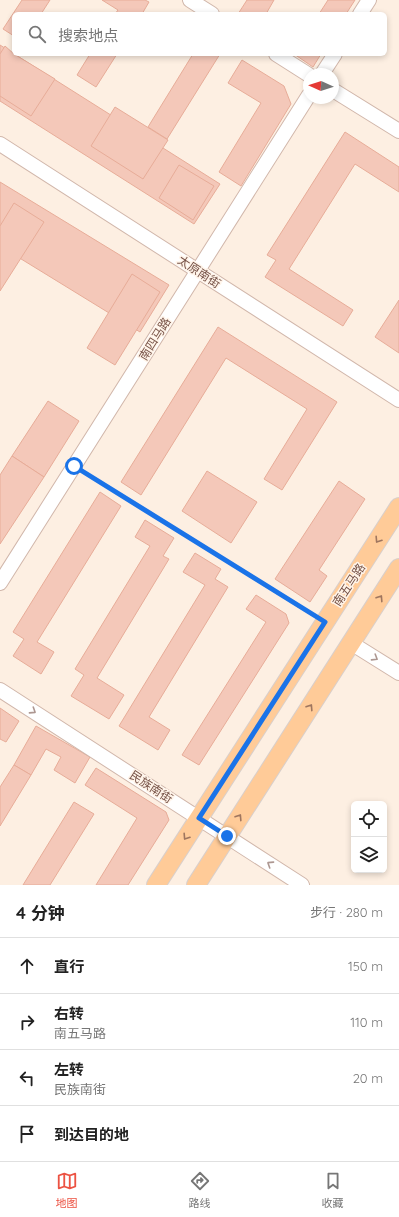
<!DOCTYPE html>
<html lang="zh">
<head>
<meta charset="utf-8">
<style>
  body { margin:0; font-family:Quicksand,"Noto Sans SC",sans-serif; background:#f2f2f2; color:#222 }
  .controls { position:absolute; right:12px; bottom:12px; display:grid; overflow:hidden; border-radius:6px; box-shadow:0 2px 6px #0003 }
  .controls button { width:36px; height:36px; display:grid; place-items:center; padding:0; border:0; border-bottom:1px solid #e0e0e0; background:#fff; color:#222; font:20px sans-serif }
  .compass { position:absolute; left:303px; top:68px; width:36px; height:36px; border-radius:50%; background:#fff; box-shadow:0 2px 6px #0003; rotate:273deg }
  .stop { position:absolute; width:12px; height:12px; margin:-9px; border:3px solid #1a73e8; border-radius:50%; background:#fff }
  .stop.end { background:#1a73e8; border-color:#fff; box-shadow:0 1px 4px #0008 }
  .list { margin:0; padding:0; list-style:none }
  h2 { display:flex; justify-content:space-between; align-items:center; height:52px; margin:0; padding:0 16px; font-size:17px }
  h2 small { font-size:13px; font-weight:400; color:#767676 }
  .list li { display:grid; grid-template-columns:26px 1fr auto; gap:12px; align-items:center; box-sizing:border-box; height:56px; padding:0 16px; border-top:1px solid #e0e0e0 }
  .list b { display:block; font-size:15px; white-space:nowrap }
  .list p { margin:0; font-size:13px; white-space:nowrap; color:#767676 }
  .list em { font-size:13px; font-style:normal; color:#767676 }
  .icon { flex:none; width:22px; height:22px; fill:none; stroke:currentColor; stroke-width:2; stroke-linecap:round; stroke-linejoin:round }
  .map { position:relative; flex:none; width:399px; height:885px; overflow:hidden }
  .search { position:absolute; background:#fff; box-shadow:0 2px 6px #0003; left:12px; right:12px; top:12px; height:44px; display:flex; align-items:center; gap:10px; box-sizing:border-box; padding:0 14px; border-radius:6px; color:#767676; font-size:15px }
  .sheet { height:276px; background:#fff }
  nav { display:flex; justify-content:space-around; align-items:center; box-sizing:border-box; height:56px; border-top:1px solid #e0e0e0; background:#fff; font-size:11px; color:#767676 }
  nav a { display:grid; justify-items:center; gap:2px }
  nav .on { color:#ec5242 }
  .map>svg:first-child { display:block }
</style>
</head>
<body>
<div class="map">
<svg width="399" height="885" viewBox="0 0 399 885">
  <rect width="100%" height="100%" fill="#fdefe2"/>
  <g fill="#f4c8b9" stroke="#e7ac98">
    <path d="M22,0h28l-9,14h-27v22l-11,-7z"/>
    <path d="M102,0h43l4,2 -7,12h-27l3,-4z"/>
    <path d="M247,0h27l-8,14h-28z"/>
    <path d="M328,0h27l-9,14h-27z"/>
    <path d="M0,45l220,139 -26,40 -194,-123z"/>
    <path d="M5,46l9,8 41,25 -24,37 -31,-20v-42z"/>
    <path d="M90,54h27l-21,33 -19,-12z"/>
    <path d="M193,54h27l-53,85 -19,-12z"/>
    <path d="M294,54h27l-8,13z"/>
    <path d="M242,60l42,26 7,18 -50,82 -22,-14 42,-69 -33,-20z"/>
    <path d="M115,107l53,33 -25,39 -52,-33z"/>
    <path d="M345,132l54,35v25l-44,-28 -66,105 64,41 -10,16 -78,-49 11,-17 -9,-5z"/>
    <path d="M179,165l35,21 -21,34 -34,-22z"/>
    <path d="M0,182l169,103 -29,47 -140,-86z"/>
    <path d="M14,203l30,19 -44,69v-65z"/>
    <path d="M132,274l28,18 -45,73 -28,-17z"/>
    <path d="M399,300v53l-24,-16z"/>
    <path d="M218,327l119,75 -55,88 -18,-11 43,-70 -81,-51 -85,137 -20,-13z"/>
    <path d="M48,401l31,20 -35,56 -32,-21z"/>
    <path d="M12,456l32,21 -44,67v-69z"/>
    <path d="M207,471l50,31 -26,41 -49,-32z"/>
    <path d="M339,481l26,18 -46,71 8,6 -17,26 -35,-23z"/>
    <path d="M100,492l21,14 -84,136 17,10 -13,22 -28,-18 11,-17 -11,-7z"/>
    <path d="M145,520l29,18 -11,18 6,3 -72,119 27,17 -15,24 -38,-23 13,-21 -9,-6 75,-123 -15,-9z"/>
    <path d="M195,553l26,16 -6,10 13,8 -79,130 21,13 -12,20 -39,-24 86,-141 -22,-13z"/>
    <path d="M256,595l30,19 3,9 -90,142 -17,-10 84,-133 -20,-13z"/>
    <path d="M0,708l19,13 -13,21 -6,-3z"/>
    <path d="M36,726l54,31 -15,26 -21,-13 7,-13 -15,-8 -15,26 -17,-10z"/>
    <path d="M14,765l17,10 -31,51v-39z"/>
    <path d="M96,768l70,44 3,8 -41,65h-32l41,-67 -52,-33z"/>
    <path d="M74,802l20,12 -44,71h-27z"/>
  </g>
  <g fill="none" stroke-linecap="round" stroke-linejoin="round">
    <g stroke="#d1b7ab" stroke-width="16">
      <g id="minor">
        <path d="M190,0l22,14"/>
        <path d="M360,14l9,-14"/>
        <path d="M276,54l33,21"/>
        <path d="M322,74l13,-20"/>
        <path d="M333,90l66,41"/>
        <path d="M0,144l399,256"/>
        <path d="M0,583l309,-488"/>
        <path d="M351,643l48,30"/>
        <path d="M0,690l302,195"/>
      </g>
    </g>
    <g stroke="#d9cfcb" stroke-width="20">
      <g id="major">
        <path d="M156,885l243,-378"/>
        <path d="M196,885l203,-317"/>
      </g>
    </g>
    <path stroke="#d8ac9c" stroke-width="2.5" stroke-dasharray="1 3" stroke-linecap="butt" d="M84,472l228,143"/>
    <use href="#minor" stroke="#fff" stroke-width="14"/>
    <use href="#major" stroke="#ffcb98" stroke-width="18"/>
  </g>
  <defs><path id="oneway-chevron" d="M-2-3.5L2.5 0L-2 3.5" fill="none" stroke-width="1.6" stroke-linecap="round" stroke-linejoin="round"/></defs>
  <g stroke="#9f765f">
    <use href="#oneway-chevron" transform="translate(378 540) rotate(123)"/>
    <use href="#oneway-chevron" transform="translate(380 598) rotate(-57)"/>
    <use href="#oneway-chevron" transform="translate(310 707) rotate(-57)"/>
    <use href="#oneway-chevron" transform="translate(239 817) rotate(-57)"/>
    <use href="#oneway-chevron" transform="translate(186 837) rotate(123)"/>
  </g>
  <g stroke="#ad9791">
    <use href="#oneway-chevron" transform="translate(375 658) rotate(32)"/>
    <use href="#oneway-chevron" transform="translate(33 711) rotate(33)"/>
    <use href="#oneway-chevron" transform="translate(270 864) rotate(-147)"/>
  </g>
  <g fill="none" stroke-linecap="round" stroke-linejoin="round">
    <path stroke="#1a73e8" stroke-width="5" d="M74,466l251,156 -126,196 28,18"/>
  </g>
  <g text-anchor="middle" stroke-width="3" stroke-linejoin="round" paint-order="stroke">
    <g font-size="12" fill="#765247" stroke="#fff4e9">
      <text transform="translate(199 272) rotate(33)" y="4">太原南街</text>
      <text transform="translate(155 339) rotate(-58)" y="4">南四马路</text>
      <text transform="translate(349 585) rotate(-57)" y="4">南五马路</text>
      <text transform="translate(151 787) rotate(33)" y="4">民族南街</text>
    </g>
  </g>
</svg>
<div class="controls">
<button><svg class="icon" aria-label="locate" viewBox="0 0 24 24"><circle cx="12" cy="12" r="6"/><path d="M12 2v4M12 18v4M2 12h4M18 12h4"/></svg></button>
<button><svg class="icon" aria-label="layers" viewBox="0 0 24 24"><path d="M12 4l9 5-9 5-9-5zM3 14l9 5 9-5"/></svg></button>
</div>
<svg class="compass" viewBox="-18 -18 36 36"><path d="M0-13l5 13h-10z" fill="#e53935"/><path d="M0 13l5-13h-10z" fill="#767676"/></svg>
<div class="stop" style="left:74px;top:466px"></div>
<div class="stop end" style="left:227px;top:836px"></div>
<div class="search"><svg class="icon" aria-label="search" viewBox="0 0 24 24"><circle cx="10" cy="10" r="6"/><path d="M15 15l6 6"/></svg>搜索地点</div>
</div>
<section class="sheet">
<h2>4 分钟<small>步行 · 280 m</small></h2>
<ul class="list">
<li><svg class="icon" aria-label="ahead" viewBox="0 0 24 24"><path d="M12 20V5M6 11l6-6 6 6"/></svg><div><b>直行</b></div><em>150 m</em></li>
<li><svg class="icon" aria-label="right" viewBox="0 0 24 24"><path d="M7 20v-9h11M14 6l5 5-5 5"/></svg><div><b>右转</b><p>南五马路</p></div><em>110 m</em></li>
<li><svg class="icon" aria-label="left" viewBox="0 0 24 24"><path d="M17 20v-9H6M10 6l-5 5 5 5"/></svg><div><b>左转</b><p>民族南街</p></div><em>20 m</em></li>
<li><svg class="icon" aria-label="arrive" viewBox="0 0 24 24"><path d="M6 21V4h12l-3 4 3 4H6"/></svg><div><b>到达目的地</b></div></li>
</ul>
</section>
<nav>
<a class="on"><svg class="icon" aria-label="map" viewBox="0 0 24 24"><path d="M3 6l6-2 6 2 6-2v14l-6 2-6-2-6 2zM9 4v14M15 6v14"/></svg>地图</a>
<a><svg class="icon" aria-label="directions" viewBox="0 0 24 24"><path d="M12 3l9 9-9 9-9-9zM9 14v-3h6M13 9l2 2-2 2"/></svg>路线</a>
<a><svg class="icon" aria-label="saved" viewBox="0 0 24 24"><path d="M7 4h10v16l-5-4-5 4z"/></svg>收藏</a>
</nav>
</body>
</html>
